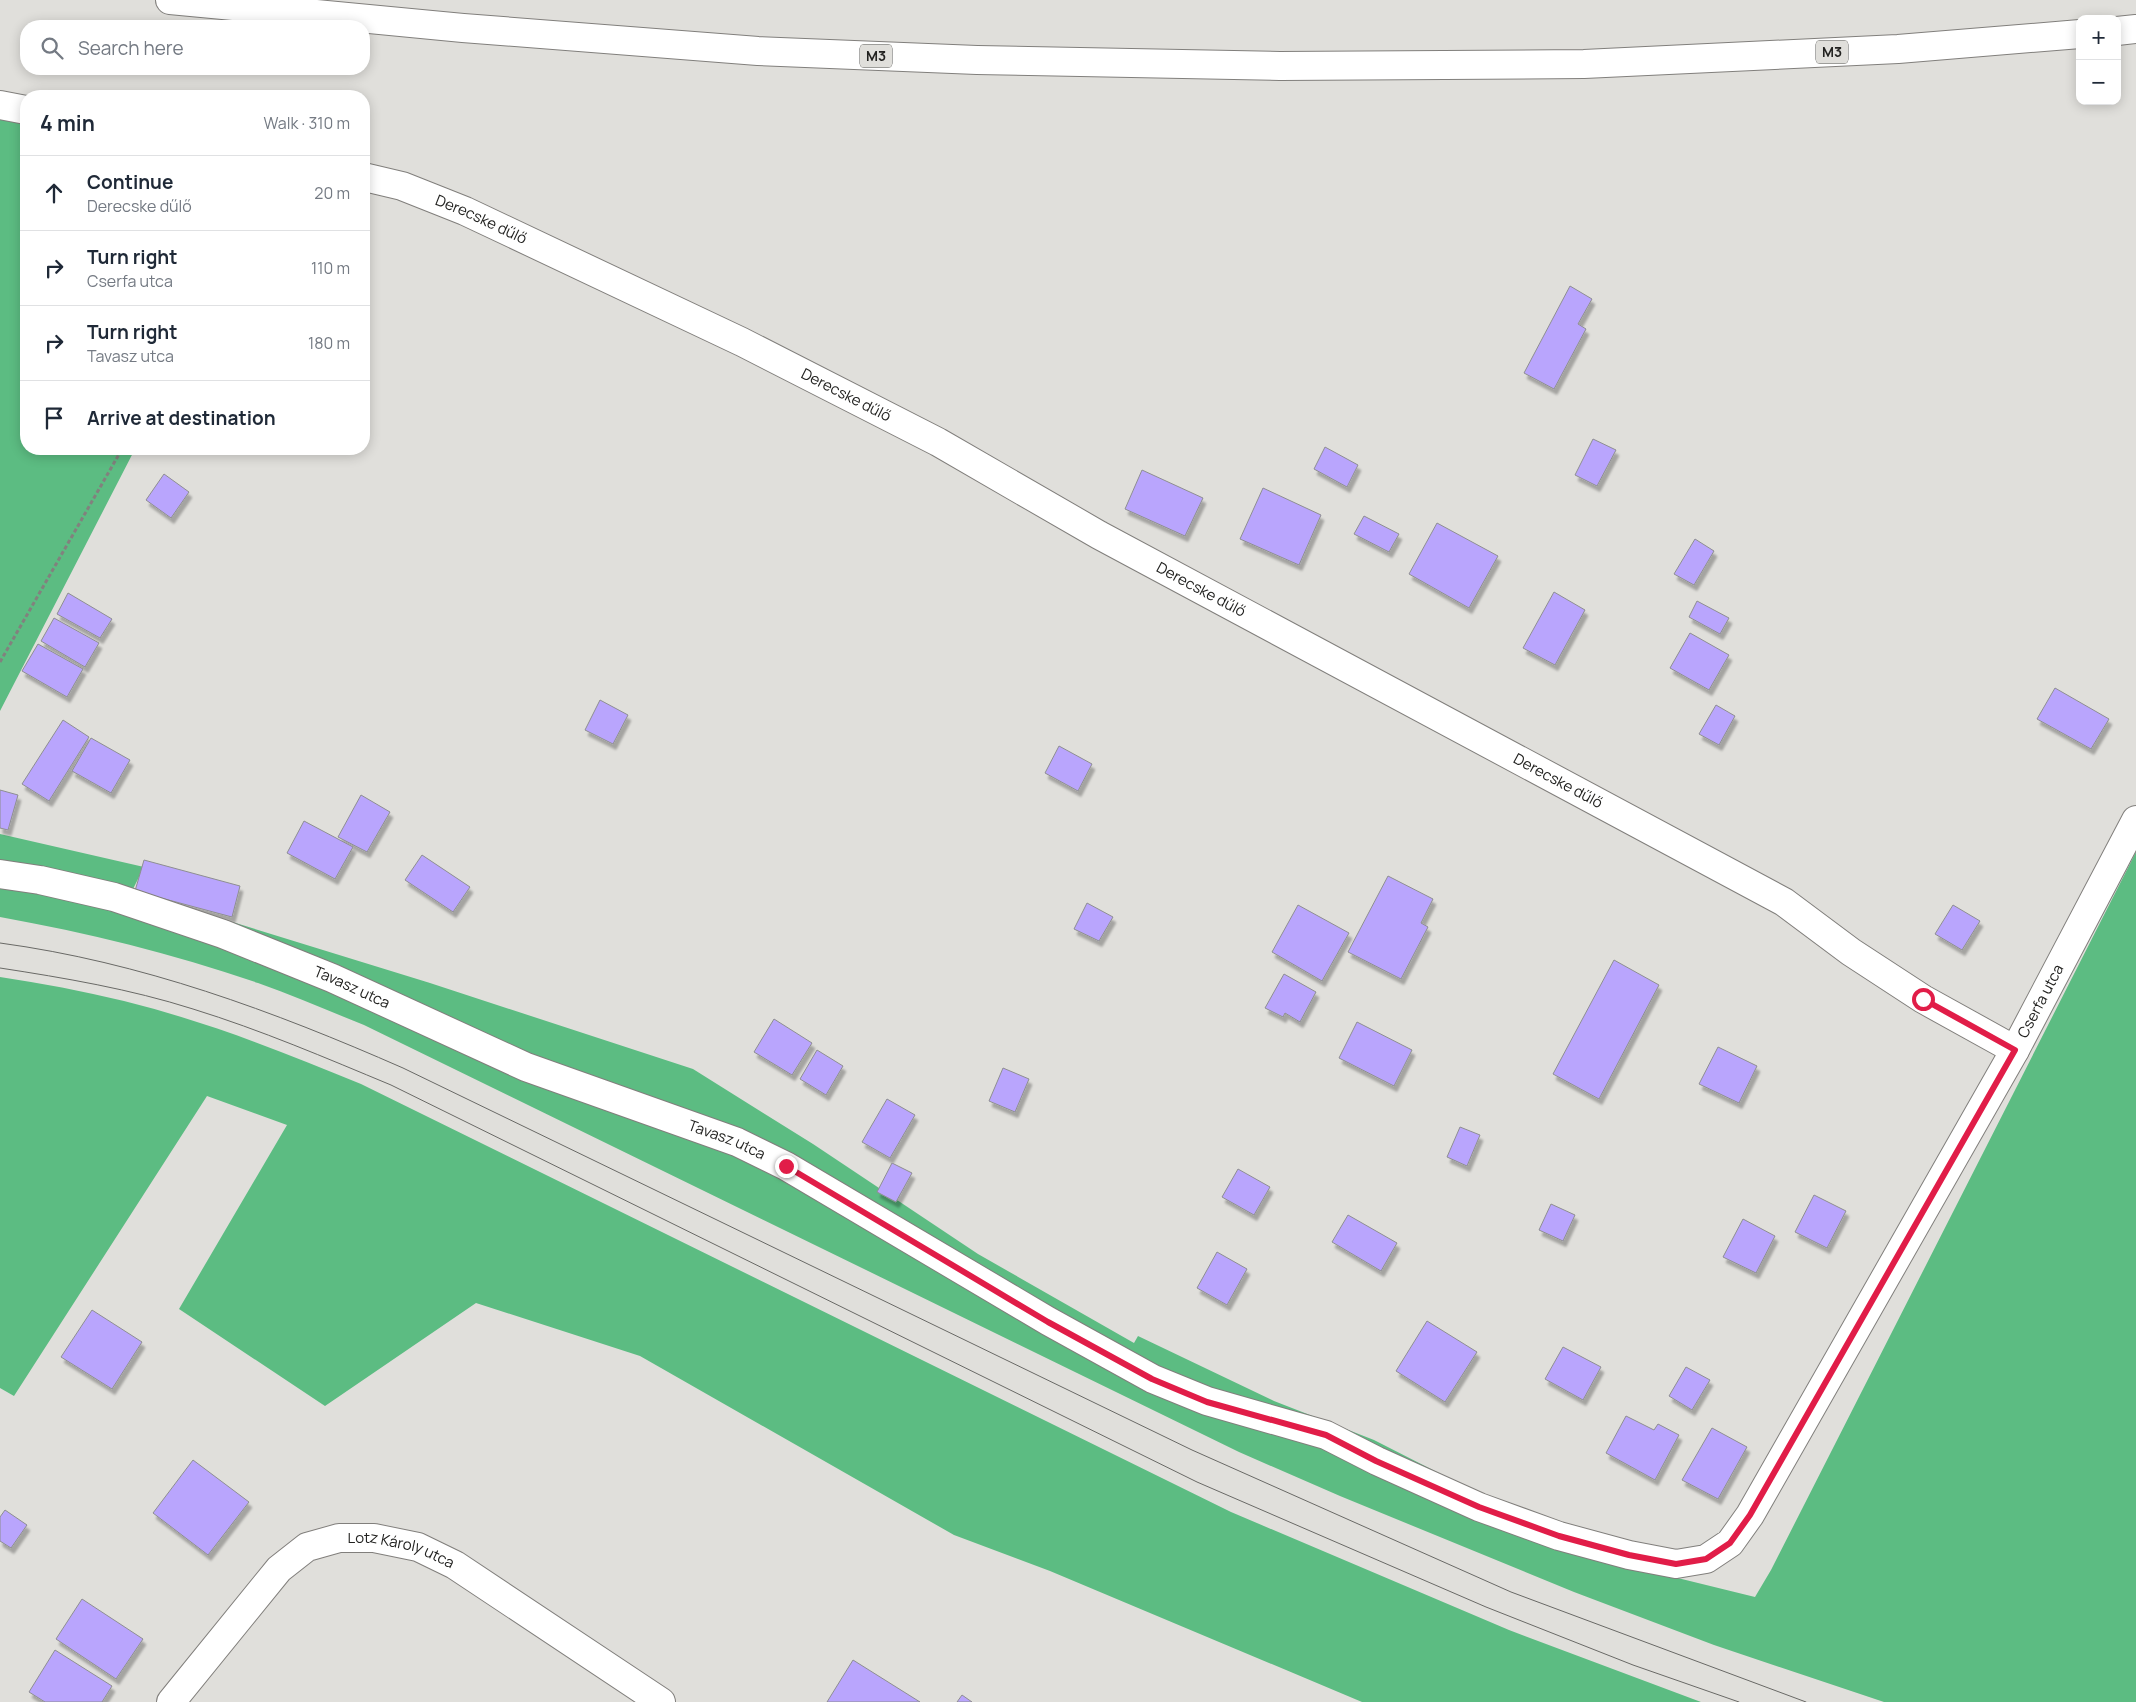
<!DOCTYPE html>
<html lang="en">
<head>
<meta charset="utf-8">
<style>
  body { margin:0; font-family:Manrope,sans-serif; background:#f6f6f7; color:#1f2937 }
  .controls { position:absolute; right:15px; top:15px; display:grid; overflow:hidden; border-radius:10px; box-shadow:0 2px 12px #0003 }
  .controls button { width:45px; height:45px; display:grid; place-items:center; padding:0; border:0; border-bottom:1px solid #e0e1e3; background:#fff; color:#1f2937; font:25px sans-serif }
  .stop { position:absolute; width:15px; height:15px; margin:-11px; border:4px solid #e11d48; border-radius:50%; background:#fff }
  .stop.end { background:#e11d48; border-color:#fff; box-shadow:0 1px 5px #0008 }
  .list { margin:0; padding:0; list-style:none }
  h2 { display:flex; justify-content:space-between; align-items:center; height:65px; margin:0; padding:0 20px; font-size:21px }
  h2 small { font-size:16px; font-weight:400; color:#747a83 }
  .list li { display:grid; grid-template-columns:32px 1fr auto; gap:15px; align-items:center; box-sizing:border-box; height:75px; padding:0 20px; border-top:1px solid #e0e1e3 }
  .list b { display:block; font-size:19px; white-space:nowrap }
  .list p { margin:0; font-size:16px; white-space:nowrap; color:#747a83 }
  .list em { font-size:16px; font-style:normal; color:#747a83 }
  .icon { flex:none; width:28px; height:28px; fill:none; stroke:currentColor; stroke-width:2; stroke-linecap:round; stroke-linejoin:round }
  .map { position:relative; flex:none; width:2136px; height:1702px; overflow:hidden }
  .search { position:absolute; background:#fff; box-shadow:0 2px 12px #0003; left:20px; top:20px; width:350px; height:55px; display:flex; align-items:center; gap:12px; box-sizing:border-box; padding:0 18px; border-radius:20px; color:#747a83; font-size:19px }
  .panel { position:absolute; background:#fff; box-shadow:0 2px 12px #0003; left:20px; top:90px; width:350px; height:365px; border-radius:20px }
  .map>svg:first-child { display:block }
</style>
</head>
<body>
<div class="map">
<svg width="2136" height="1702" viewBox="0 0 2136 1702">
  <defs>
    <filter id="shadow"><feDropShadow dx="3" dy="5.5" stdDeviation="1" flood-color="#0004"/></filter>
  </defs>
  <rect width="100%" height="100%" fill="#e0dfdb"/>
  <g fill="#5cbc82">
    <path d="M0,119l26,4v326h109l-135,262z"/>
    <path d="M0,834l144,33 -12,24 298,92 263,86 120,75 165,110 156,89 4,-7 136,65 100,39 165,84 102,45 114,28 16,-27 365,-718v850h-252l-170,-57 -140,-53 -234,-96 -101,-44 -875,-427c-35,-14 -70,-29 -106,-42 -84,-29 -170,-50 -258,-66z"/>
    <path d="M0,977c41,6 83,14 124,24 81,20 160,51 237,83l870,428 278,118 192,72h-339l-312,-131 -96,-36 -314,-179 -164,-53 -151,103 -146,-97 108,-184 -80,-29 -193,300 -14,-8z"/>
  </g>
  <g fill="#b9a5fd" stroke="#8e8e91" filter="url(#shadow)">
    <path d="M1570,286l22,13 -14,25 8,5 -32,60 -30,-16z"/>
    <path d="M1593,439l23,11 -19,36 -22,-11z"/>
    <path d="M1325,447l33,18 -11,22 -33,-18z"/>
    <path d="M1142,470l61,28 -18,38 -60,-27z"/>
    <path d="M164,474l25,18 -18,26 -25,-18z"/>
    <path d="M1263,488l58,27 -22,50 -59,-26z"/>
    <path d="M1364,516l35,18 -10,18 -35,-18z"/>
    <path d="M1437,523l61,33 -29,52 -60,-34z"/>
    <path d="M1695,539l19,12 -20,34 -20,-11z"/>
    <path d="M1554,592l31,18 -30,55 -32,-17z"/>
    <path d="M68,593l44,26 -12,19 -43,-24z"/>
    <path d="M1697,601l32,17 -9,16 -31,-17z"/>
    <path d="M54,618l45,25 -14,24 -44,-26z"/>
    <path d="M1690,633l39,22 -20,35 -39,-22z"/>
    <path d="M38,644l45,25 -16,28 -45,-26z"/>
    <path d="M2055,688l54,31 -18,30 -54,-30z"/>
    <path d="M600,700l28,15 -15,29 -28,-14z"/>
    <path d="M1716,705l19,11 -16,29 -20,-11z"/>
    <path d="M63,720l26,17 -40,64 -27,-17z"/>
    <path d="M91,738l39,22 -19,33 -39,-22z"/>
    <path d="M1059,746l33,18 -14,27 -33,-18z"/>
    <path d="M0,790l18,5 -10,35 -8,-2z"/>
    <path d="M361,795l29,17 -23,40 -29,-15z"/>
    <path d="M304,821l49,26 -18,32 -48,-26z"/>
    <path d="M422,855l48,32 -17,25 -48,-32z"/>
    <path d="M144,860l96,26 -8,31 -97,-26z"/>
    <path d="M1388,876l45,23 -12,24 7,4 -27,52 -53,-27z"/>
    <path d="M1087,903l26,14 -14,24 -25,-12z"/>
    <path d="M1298,905l51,28 -27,48 -50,-29z"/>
    <path d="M1953,905l27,16 -18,29 -27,-16z"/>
    <path d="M1614,960l45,25 -60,114 -46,-25z"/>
    <path d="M1284,974l32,18 -16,30 -15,-9 -2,4 -18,-9z"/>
    <path d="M774,1019l38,24 -20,32 -38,-23z"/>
    <path d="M1357,1022l55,28 -18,36 -55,-28z"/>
    <path d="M1718,1047l39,19 -18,37 -40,-19z"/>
    <path d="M817,1050l26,16 -17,29 -26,-16z"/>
    <path d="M1003,1068l26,11 -14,33 -26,-11z"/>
    <path d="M887,1099l28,16 -25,43 -28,-16z"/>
    <path d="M1460,1127l20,8 -13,31 -20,-9z"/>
    <path d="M892,1163l20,10 -16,29 -19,-10z"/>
    <path d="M1238,1169l32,18 -16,28 -32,-18z"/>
    <path d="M1814,1195l32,16 -19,37 -32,-16z"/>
    <path d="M1551,1204l24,11 -12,26 -24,-11z"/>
    <path d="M1348,1215l49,28 -16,28 -49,-29z"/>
    <path d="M1743,1219l32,17 -19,37 -33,-16z"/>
    <path d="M1217,1252l30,17 -20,36 -30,-17z"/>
    <path d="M92,1310l50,32 -30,47 -51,-32z"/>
    <path d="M1427,1321l50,31 -32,50 -49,-31z"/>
    <path d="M1563,1347l38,20 -18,33 -38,-21z"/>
    <path d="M1686,1367l24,13 -18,30 -23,-14z"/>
    <path d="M1626,1416l28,14 4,-6 21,11 -24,45 -49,-27z"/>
    <path d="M1712,1428l35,19 -29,52 -36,-19z"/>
    <path d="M193,1460l56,42 -41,53 -55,-42z"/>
    <path d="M5,1510l22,15 -16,23 -11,-7v-24z"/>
    <path d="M82,1599l61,40 -27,40 -60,-40z"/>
    <path d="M55,1650l57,36 -10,16h-57l-16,-10z"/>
    <path d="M853,1660l67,42h-93z"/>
    <path d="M962,1695l10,7h-15z"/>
  </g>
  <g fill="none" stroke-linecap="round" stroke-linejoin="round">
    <g stroke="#817f7c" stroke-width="30">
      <g id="minor">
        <path d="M0,105l26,5"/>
        <path id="s1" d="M364,177l38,9 63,25 277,131 196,100 161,93 685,367 67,50 72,47 92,51"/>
        <path id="s2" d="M0,874l40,6 74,17 109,37 109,44 194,89 211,75 49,24 262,155 105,58 54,22 119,34 51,26 102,46 80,29 70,19 47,9 30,-5 24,-16 20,-28 265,-465 121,-230"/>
        <path id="s3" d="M171,1702l108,-133 28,-22 32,-9h35l44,9 37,18 206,137"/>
      </g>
    </g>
    <g stroke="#817f7c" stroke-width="30">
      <g id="highway">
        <path d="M170,0l293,28 295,23 219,9 303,6 304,-2 314,-15 182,-15"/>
        <path d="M2117,31l19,-2"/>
      </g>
    </g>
    <path stroke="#82817e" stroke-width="3" stroke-dasharray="4 2.5" stroke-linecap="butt" d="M0,662l122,-213"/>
    <use href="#minor" stroke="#fff" stroke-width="28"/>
    <use href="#highway" stroke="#fff" stroke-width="28"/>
    <g stroke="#696966" stroke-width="1">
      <path d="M0,943c141,19 273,68 403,125l789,382 319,142 295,110"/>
      <path d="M0,968c65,10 130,21 193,41 68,21 133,49 198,76l806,397 289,125 147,58 106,37"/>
    </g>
  </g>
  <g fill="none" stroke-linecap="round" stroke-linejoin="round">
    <path stroke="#e11d48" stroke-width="6" d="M786,1166l262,156 104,57 55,23 119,33 50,26 103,46 80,29 70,19 47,9 30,-5 24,-16 20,-28 265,-465 -92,-51"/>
  </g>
  <g text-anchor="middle" stroke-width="4" stroke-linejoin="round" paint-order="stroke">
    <g fill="#e0dfdb" stroke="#5b5b58" stroke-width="1">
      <rect x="1816" y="40.5" width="32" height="23" rx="4"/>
      <rect x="860" y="44.5" width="32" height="23" rx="4"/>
    </g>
    <g font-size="14" font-weight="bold" fill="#222220">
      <text x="1832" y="57">M3</text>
      <text x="876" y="61">M3</text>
    </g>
    <g font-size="15" fill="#222220" stroke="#e0dfdb">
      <text dy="5" stroke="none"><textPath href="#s1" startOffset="125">Derecske dűlő</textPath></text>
      <text dy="5" stroke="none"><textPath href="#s1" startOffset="530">Derecske dűlő</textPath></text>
      <text dy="5" stroke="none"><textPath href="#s1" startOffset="935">Derecske dűlő</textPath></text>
      <text dy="5" stroke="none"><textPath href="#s1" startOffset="1340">Derecske dűlő</textPath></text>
      <text dy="5" stroke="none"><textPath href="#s2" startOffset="371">Tavasz utca</textPath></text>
      <text dy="5" stroke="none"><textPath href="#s2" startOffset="2506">Cserfa utca</textPath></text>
      <text dy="5" stroke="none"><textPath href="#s2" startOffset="776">Tavasz utca</textPath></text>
      <text dy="5" stroke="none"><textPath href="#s3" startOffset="304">Lotz Károly utca</textPath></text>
    </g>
  </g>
</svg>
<div class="controls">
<button>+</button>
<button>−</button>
</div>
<div class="stop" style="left:1923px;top:999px"></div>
<div class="stop end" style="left:786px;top:1166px"></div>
<div class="search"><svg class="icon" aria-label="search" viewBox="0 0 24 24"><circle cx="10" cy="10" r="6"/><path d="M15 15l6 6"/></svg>Search here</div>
<section class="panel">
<h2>4 min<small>Walk · 310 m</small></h2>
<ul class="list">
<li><svg class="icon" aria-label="ahead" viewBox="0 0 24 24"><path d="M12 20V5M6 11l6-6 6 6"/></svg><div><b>Continue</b><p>Derecske dűlő</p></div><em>20 m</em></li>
<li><svg class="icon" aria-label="right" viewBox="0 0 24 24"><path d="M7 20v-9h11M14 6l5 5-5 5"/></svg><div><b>Turn right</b><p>Cserfa utca</p></div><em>110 m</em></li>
<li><svg class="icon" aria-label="right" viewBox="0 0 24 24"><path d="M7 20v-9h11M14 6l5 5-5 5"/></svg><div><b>Turn right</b><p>Tavasz utca</p></div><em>180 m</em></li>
<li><svg class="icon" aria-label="arrive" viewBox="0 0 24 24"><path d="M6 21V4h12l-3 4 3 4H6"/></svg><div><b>Arrive at destination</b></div></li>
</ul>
</section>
</div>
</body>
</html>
